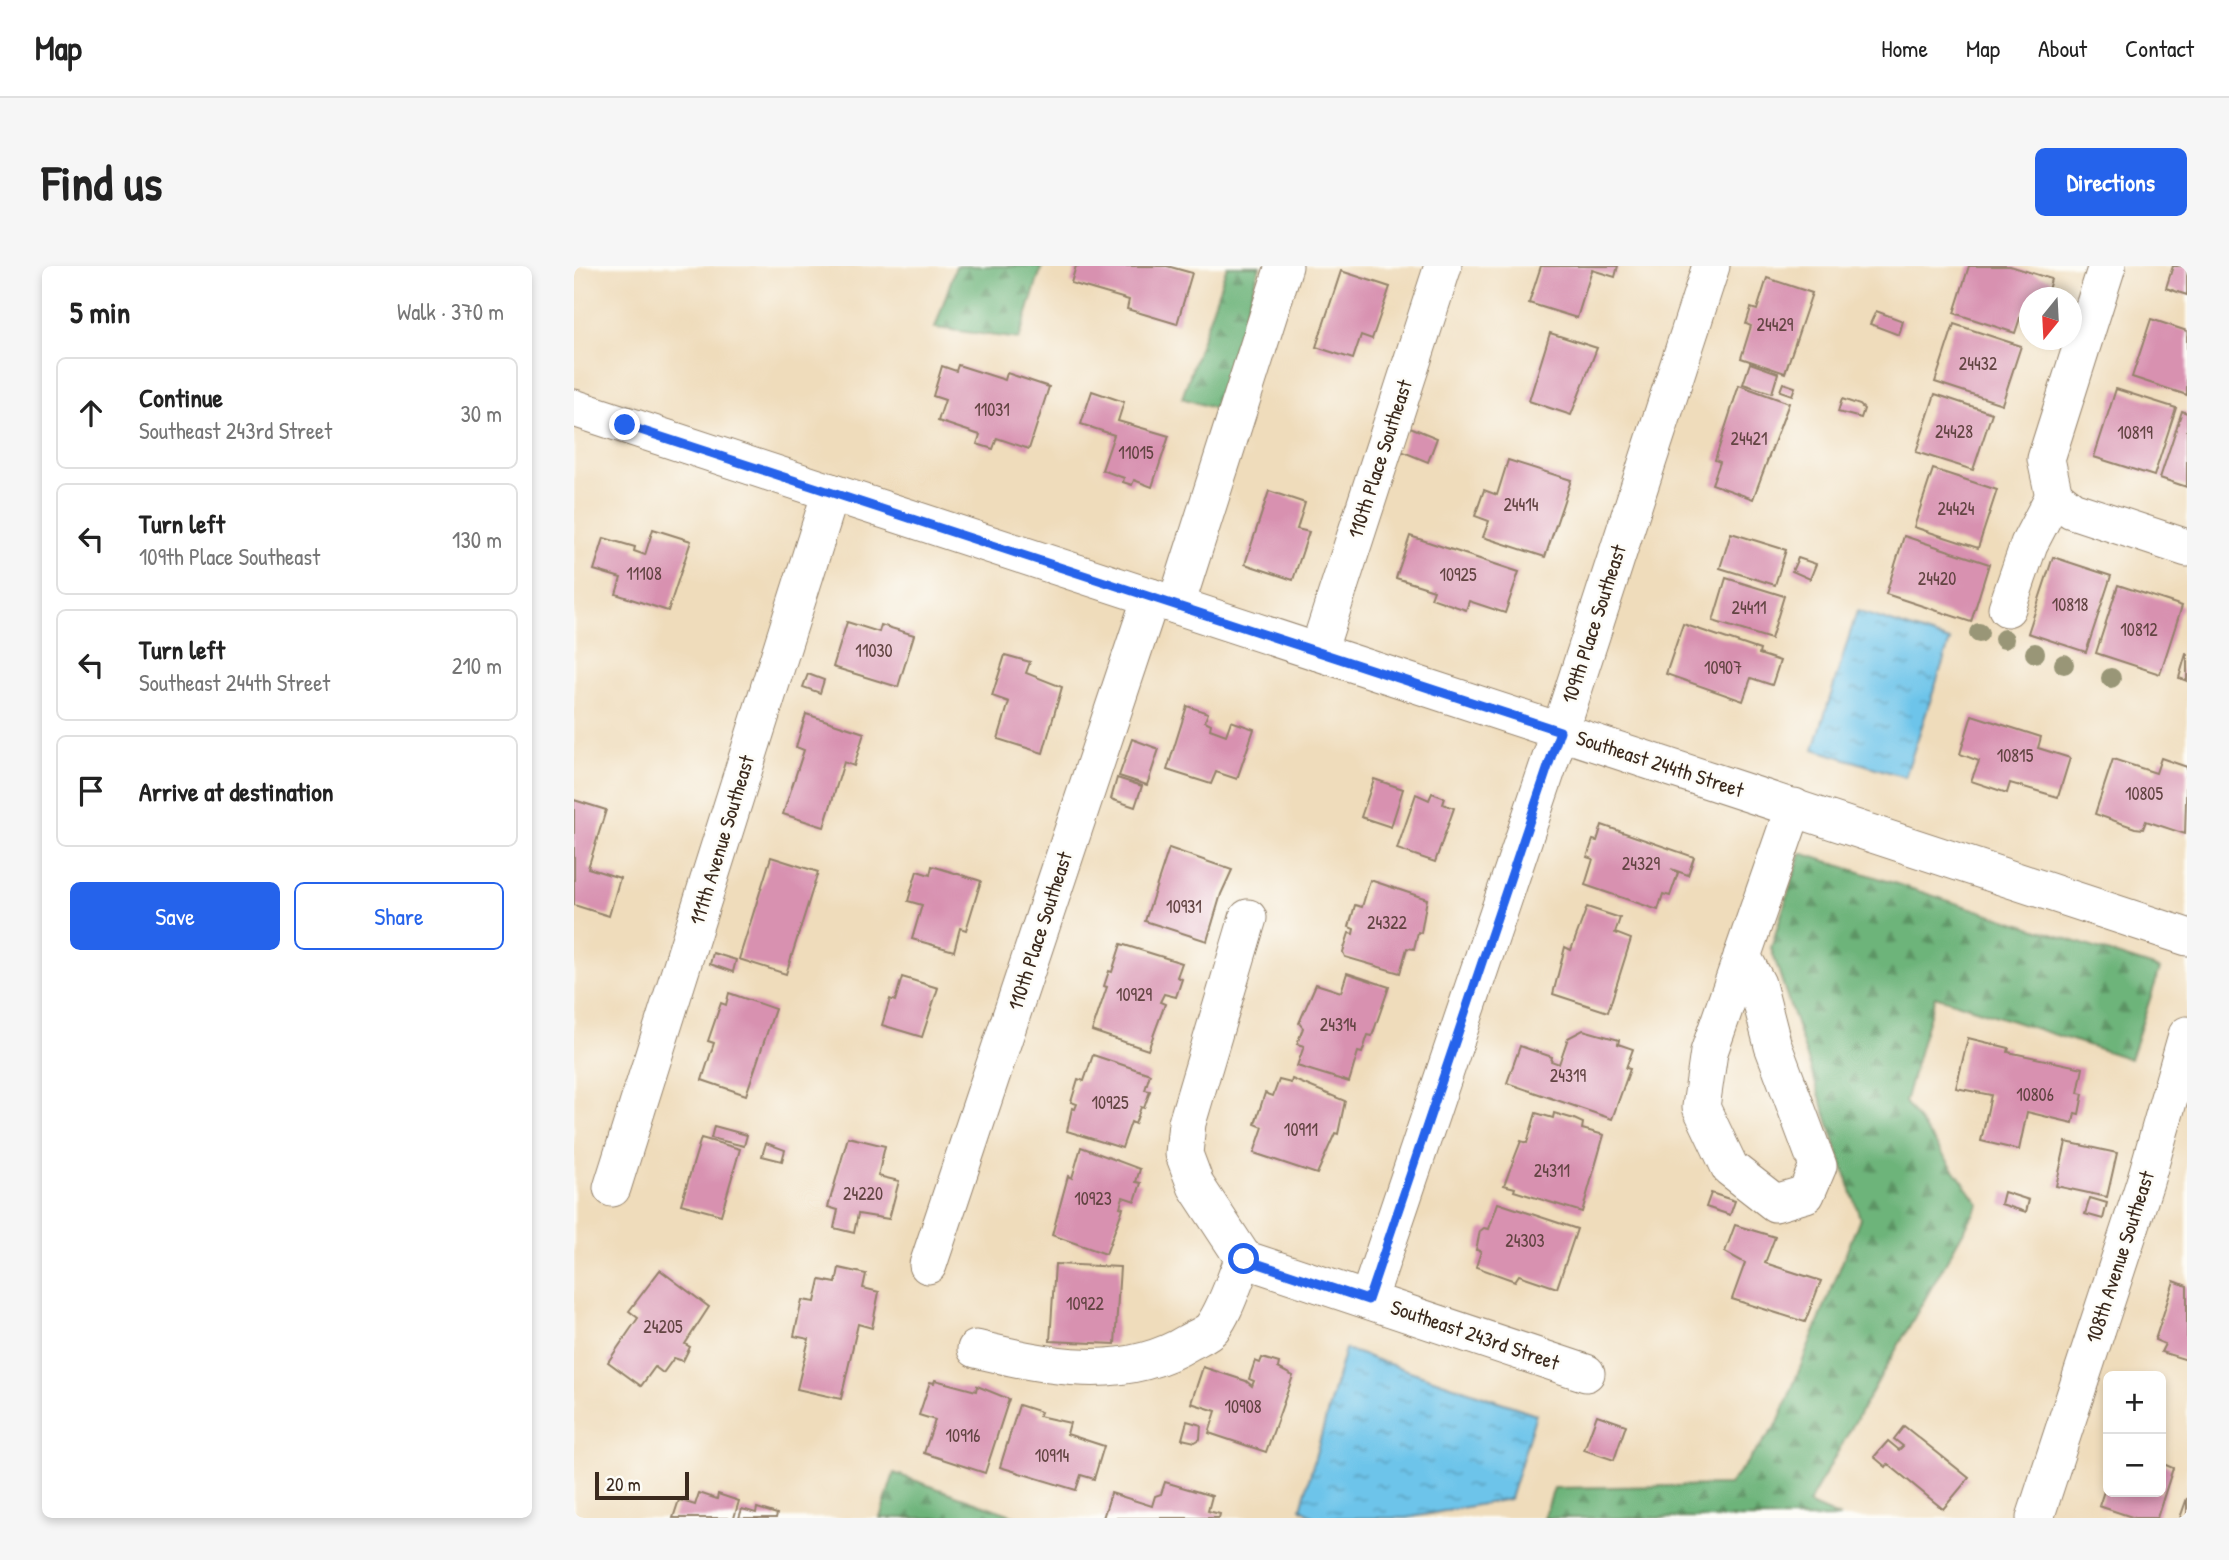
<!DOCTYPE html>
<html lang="en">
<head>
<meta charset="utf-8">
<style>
  body { margin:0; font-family:"Patrick Hand",sans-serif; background:#f6f6f6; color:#222 }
  .controls { position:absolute; right:21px; bottom:21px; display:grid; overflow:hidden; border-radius:10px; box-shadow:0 4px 10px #0003 }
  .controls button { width:63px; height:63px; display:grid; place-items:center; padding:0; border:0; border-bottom:2px solid #e0e0e0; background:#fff; color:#222; font:35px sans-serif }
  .compass { position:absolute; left:1445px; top:21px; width:63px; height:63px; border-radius:50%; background:#fff; box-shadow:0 4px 10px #0003; rotate:198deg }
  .scale { position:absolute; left:21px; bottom:18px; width:94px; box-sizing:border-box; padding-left:7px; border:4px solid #3b2a1e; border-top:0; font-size:19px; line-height:24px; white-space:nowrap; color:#3b2a1e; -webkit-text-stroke:5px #fdfcf7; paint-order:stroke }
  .stop { position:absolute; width:21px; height:21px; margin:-16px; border:5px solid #2563eb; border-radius:50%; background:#fff }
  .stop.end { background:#2563eb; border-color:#fff; box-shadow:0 2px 7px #0008 }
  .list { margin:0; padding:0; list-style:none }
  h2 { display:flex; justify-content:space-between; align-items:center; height:91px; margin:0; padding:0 28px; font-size:30px }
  h2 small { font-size:23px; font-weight:400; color:#767676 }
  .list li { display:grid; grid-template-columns:46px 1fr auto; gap:21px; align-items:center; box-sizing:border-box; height:112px; margin:0 14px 14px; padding:0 14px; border:2px solid #e0e0e0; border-radius:10px }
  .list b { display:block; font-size:26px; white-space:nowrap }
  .list p { margin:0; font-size:23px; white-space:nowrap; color:#767676 }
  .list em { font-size:23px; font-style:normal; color:#767676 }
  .actions { display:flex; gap:14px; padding:21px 28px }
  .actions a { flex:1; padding:16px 0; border:2px solid #2563eb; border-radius:10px; text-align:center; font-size:24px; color:#2563eb }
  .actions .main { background:#2563eb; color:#fff }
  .icon { flex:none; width:38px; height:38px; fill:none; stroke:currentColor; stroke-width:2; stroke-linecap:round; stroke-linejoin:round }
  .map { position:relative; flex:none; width:1613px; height:1252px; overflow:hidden; border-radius:10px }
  header { display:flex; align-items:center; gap:42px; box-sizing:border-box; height:98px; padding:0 35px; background:#fff; border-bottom:2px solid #e0e0e0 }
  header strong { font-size:33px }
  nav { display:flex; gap:38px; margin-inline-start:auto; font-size:24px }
  .intro { display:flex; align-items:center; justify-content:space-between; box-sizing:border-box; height:168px; padding:0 42px }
  h1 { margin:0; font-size:49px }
  .button { padding:18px 32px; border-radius:10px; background:#2563eb; color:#fff; font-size:24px; font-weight:700 }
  main { display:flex; gap:42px; padding:0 42px }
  aside { flex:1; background:#fff; border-radius:10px; box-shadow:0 4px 10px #0003 }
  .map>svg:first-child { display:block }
</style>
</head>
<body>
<header>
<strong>Map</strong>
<nav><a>Home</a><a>Map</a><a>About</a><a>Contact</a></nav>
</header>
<div class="intro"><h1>Find us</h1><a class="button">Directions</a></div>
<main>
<aside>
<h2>5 min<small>Walk · 370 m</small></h2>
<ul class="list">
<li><svg class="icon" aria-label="ahead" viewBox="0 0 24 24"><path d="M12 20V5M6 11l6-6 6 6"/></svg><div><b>Continue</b><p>Southeast 243rd Street</p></div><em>30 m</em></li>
<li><svg class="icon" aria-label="left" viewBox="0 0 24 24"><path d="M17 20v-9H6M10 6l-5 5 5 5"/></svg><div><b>Turn left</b><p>109th Place Southeast</p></div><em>130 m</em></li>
<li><svg class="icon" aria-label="left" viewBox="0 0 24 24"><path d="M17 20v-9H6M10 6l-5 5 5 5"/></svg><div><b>Turn left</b><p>Southeast 244th Street</p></div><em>210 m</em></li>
<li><svg class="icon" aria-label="arrive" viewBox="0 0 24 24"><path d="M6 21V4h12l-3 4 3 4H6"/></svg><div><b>Arrive at destination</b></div></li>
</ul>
<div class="actions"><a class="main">Save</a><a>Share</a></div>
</aside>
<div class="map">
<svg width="1613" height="1252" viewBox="0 0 1613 1252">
  <defs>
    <pattern id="forest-firs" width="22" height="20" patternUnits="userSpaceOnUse" patternTransform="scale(1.75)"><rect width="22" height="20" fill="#6db47a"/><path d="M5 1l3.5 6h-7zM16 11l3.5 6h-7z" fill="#5b9363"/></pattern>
    <pattern id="water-ripples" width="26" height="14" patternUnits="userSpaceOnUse" patternTransform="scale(1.75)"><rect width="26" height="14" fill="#6dc4ea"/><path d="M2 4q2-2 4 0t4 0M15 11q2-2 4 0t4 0" fill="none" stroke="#5b9fbd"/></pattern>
  </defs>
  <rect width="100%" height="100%" fill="#fdfcf7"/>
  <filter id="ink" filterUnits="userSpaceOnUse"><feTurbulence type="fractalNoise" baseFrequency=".0143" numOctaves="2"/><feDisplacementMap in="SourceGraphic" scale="14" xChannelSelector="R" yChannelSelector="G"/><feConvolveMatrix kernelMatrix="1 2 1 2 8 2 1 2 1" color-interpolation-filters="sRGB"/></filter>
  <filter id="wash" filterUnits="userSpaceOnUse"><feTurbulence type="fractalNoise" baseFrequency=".00686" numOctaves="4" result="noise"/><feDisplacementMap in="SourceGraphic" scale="28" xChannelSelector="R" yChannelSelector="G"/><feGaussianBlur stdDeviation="1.57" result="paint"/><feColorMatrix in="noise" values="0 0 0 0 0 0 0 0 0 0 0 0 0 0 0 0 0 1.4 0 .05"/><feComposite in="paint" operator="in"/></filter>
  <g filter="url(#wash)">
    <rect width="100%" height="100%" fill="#efdcbb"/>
    <g fill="url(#forest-firs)" stroke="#546f4c" stroke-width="2">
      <path d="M382,0h86l-23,73 -84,-11z"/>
      <path d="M653,0h33l-44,143 -34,-11z"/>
      <path d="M1227,587l359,116 -30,90 -195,-63 -30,106 74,102 -171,300 32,14h-296l10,-30 175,-3 49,-62 82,-205 -89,-270z"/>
      <path d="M320,1207l126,45h-140z"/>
    </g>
    <g fill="url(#water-ripples)" stroke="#547784" stroke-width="2">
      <path d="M1283,345l93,30 -45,136 -91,-28z"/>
      <path d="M771,1083l191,65 -26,85 -103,19h-92l-14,-10z"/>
    </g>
    <g id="blocks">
      <g fill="#d891b0">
        <path d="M502,0h91l25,7 -15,51 -50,-15 2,-9 -58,-17z"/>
        <path d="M967,0h77l-3,11 -23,-7 -15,48 -48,-15z"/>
        <path d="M1395,0h41l41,13 -5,19h-16v13l-7,-2 -8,24 -61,-20z"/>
        <path d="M1599,0h14v29l-21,-7z"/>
        <path d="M767,5l49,16 -18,52 -11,-4 -8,24 -37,-12z"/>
        <path d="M1193,12l45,15 -27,80 -44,-15 10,-32 -5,-2 5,-16 6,2z"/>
        <path d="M1302,45l27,10 -4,14 -29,-11z"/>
        <path d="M1577,53l36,12v64l-55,-18z"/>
        <path d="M1380,58l67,22 -19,58 -67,-22z"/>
        <path d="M976,67l47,15 -26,67 -42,-14z"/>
        <path d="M1176,97l28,10 -6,20 -29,-9z"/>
        <path d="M384,99l47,15 2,-7 42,14 -20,62 -32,-11 -4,11 -16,-5 3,-9 -42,-14 7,-21 -12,-4 9,-30 14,5z"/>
        <path d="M1209,117l12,4 -3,8 -12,-4z"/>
        <path d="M1165,119l50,18 -36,96 -41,-15 8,-22 -5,-2z"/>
        <path d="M1542,123l60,19 -22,68 -60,-19z"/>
        <path d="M518,125l32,11 -6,19 51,15 -17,51 -18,-7 -2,5 -9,-3 1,-4 -22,-8 12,-35 -33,-11z"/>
        <path d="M1361,128l57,19 -19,57 -57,-18z"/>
        <path d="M1268,133l18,6 4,4 -3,9 -23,-6z"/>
        <path d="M1608,145l5,2v74l-27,-9z"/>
        <path d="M836,161l27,11 -9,24 -27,-11z"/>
        <path d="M934,194l63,20 -26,77 -62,-20 6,-16 -14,-5 9,-26 13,5z"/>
        <path d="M1359,203l64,21 -19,58 -64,-21z"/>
        <path d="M695,225l36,12 -8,26 12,3 -16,48 -48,-16z"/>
        <path d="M79,263l38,12 -23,70 -52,-17 5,-16 -27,-8 10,-32 31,9 -1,4 11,4z"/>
        <path d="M1157,267l55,17 -11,35 -55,-17z"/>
        <path d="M836,270l109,36 -14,41 -36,-12 -3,9 -35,-12 3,-8 -38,-12z"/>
        <path d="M1330,270l85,28 -18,58 -85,-28z"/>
        <path d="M1479,291l58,19 -25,76 -58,-19z"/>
        <path d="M1224,292l18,6 -6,15 -18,-8z"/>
        <path d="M1152,312l58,18 -13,43 -58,-18z"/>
        <path d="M1544,319l64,21 -22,68 -64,-21z"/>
        <path d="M273,356l32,10 2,-7 33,10 -16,52 -65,-20z"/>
        <path d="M1109,358l77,26 -1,4 21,7 -8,24 -21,-7 -8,23 -77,-27z"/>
        <path d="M1612,388l1,1v26l-8,-3z"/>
        <path d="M431,389l25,7 -4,11 36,14 -19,66 -45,-14 11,-37 -17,-6z"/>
        <path d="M234,408l16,6 -4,13 -17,-6z"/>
        <path d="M613,440l21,7 -3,8 6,3 -1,5 16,6 5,-14 23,8 -17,50 -21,-7 -5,12 -44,-14z"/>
        <path d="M232,448l58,19 -10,33 -10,-4 -20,65 -41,-13 21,-64 -8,-3z"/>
        <path d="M1398,449l69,22 -3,11 32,10 -12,39 -48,-14 -3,10 -36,-12 8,-20 -19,-7z"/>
        <path d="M558,473l27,10 -12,36 -28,-9z"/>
        <path d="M1587,492l26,9 -2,67 -39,-13 -3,8 -8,-1 -40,-14 18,-55 43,14z"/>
        <path d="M543,512l25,8 -7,21 -24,-8z"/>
        <path d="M800,513l29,10 -12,38 -30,-10z"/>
        <path d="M858,527l13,5 -2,6 11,4 -19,54 -38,-13 19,-55 13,6z"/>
        <path d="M0,534l32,10 -18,58 32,10 -11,38 -35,-11z"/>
        <path d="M1028,559l92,32 -6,18 -17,-6 7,4 -8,23 -7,-2 -5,16 -73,-25 8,-26 -6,-2 6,-17 4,1z"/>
        <path d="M595,582l63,22 -11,24 -14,47 -62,-20z"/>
        <path d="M197,591l47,15 -32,102 -47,-15z"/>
        <path d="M358,600l49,15 -15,49 -6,-2 -6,23 -42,-12 10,-34 -14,-4 9,-30 13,4z"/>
        <path d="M796,614l57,19 -6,34 -3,-1 -4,17 -7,-1 -7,25 -55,-16 -2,-5 6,-19 4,1 1,-5 -5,-2 6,-22 7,2z"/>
        <path d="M1013,641l33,11 -5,15 16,6 -23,73 -55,-18 12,-47 6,3z"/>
        <path d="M547,678l61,19 -5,14 5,2 -6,18 -12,-3 -4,8 5,2 -17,46 -56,-19 15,-44 -3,-1 5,-15 3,1z"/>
        <path d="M139,687l23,7 -3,12 -23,-8z"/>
        <path d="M773,707l42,14 -17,49 -4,-1 -6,18 -4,-1 -9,30 -52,-16 7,-20 -7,-2 6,-16 -4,-5 17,-39 25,8z"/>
        <path d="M328,711l36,11 -16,49 -40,-12 8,-26 5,2z"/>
        <path d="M155,727l46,16 -29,86 -44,-15 12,-37 -6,-2 13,-38 5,2z"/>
        <path d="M1009,764l36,10 -1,4 15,5 -7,19 4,1 -18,50 -105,-36 13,-37 32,11 -1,4 8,3 9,-26z"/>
        <path d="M1394,772l41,10 -1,4 75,16 -5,25 5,1 -4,20 -4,-1 -2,10 -46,-11 -8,38 -38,-9 10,-46 -35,-7z"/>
        <path d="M519,789l57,19 -5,16 5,1 -6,17 -3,-1 -6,17 -4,-2 -9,26 -55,-17 5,-23 3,1 2,-5 -6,-2 7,-23 6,2z"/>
        <path d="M718,813l53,22 -7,33 -3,-1 -18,41 -63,-21 9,-26 -8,-3 10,-31 8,3 6,-16 12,3z"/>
        <path d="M962,847l17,5 1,-5 20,6 9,4 -1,6 22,6 -22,77 -68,-21 1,-3 -11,-3 17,-44 6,2z"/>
        <path d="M140,860l33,9 -3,11 -33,-8z"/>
        <path d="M274,871l37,9 -7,30 21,5 -10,38 -31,-5 -4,19 -20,-5 4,-18 -10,-3z"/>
        <path d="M127,872l39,11 -19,66 -40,-11z"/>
        <path d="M1492,876l51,11 -10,44 -51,-11z"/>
        <path d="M192,877l19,7 -3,11 -20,-5z"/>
        <path d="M507,881l59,22 -4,13 5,1 -6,18 -12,-4 -3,10 3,1 -17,46 -54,-19 16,-59 4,2z"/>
        <path d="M1430,926l25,8 -3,12 -25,-8z"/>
        <path d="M1137,927l24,8 -5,14 -24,-8z"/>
        <path d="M1516,932l17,5 -4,16 -18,-5z"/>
        <path d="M924,937l79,26 -20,59 -38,-13 -4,6 -39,-14 5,-16 -5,-1 4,-19 4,-3 5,1z"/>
        <path d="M1161,959l40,12 -10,26 56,18 -16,41 -73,-23 13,-36 -20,-11z"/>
        <path d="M481,998l65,3 -5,77 -65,-3z"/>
        <path d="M265,1002l27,6 -3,14 16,4 -7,36 -14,-4 -17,75 -44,-10 12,-50 -15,-3 8,-36 13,2 5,-22 16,3z"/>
        <path d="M86,1004l49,37 -24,37 5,3 -7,14 -9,-3 -11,15 -8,-6 -14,19 -33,-24 30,-44 -9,-7z"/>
        <path d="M1600,1015l13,5v74l-26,-8 4,-8 -10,-4z"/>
        <path d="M688,1092l17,5 -1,5 15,8 -27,76 -57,-19 7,-22 -25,-8 12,-36 43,14 6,5 2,-5 -5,-2 6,-18 5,2z"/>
        <path d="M361,1114l41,11 1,-5 32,13 -24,74 -61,-20 11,-33 -16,-5 11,-33 4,1z"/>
        <path d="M445,1139l22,7 -2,4 31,7 -3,11 37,12 -10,33 -13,-4 -5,15 -76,-23z"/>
        <path d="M1023,1149l29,10 -12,35 -30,-10z"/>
        <path d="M613,1155l14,4 -1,14 -5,3 -13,-3z"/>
        <path d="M1330,1160l65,52 -26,31 -55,-45 -2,3 -12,-10 14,-16 11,9 4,-4 -9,-7z"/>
        <path d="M1587,1197l12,5 -16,50h-22l-36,-12 9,-27v13h53z"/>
        <path d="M591,1216l47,14 -4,15 12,3 -1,4h-116l8,-25 41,13 3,-10 6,-2z"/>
        <path d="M125,1227l18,6 1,-5 21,7 -5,17h-61l6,-18 16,5z"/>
        <path d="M1613,1232v20h-7z"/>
        <path d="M183,1242l20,6 -1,4h-37l3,-9 14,4z"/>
      </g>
    </g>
  </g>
  <g filter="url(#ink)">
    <use href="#blocks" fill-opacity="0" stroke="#95836c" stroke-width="2"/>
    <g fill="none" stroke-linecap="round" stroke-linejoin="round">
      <g stroke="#95836c" stroke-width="39">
        <g id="minor">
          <path d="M0,142l1613,529"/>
          <path d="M1480,230l-8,-37 61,-193"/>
          <path d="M1480,230l18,14 115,38"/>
          <path d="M602,339l108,-339"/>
          <path d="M1433,342l22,-64 25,-48"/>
          <path d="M744,386l125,-386"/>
          <path d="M1168,690l15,28 16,62 45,120 -12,28 -31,9 -45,-35 -29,-61 8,-55 85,-245"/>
          <path d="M38,922l219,-696"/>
          <path d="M670,993l342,114"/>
          <path d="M354,999l223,-668"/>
          <path d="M794,1034l192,-569 151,-465"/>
          <path d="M402,1083c71,17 147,34 213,-7 7,-4 18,-8 23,-14 14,-18 22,-48 32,-69l-48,-73 -12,-32 3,-31 61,-205"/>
          <path d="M1461,1252l110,-336 42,-147"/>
        </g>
      </g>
      <use href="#minor" stroke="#fff" stroke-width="37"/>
    </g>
    <g fill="#999677">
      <circle cx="1405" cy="367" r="10"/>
      <circle cx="1430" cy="373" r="10"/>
      <circle cx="1461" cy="387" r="10"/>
      <circle cx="1490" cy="398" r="10"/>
      <circle cx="1537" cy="412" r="10"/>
    </g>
  </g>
  <g fill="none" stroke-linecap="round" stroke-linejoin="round" filter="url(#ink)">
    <path stroke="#2563eb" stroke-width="9" d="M51,159l935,306 -192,569 -124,-41"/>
  </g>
  <g text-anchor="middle" stroke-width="5" stroke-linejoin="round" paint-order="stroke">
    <g font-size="18" fill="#624442">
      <text x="1201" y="65">24429</text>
      <text x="1404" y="104">24432</text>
      <text x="418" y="150">11031</text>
      <text x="1380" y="172">24428</text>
      <text x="1561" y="173">10819</text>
      <text x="1175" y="179">24421</text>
      <text x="562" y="193">11015</text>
      <text x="947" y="245">24414</text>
      <text x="1382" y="249">24424</text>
      <text x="70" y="314">11108</text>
      <text x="884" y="315">10925</text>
      <text x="1363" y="319">24420</text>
      <text x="1496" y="345">10818</text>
      <text x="1175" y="348">24411</text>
      <text x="1565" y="370">10812</text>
      <text x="300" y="391">11030</text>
      <text x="1149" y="408">10907</text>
      <text x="1441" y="496">10815</text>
      <text x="1570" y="534">10805</text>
      <text x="1067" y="604">24329</text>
      <text x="610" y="647">10931</text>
      <text x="813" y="663">24322</text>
      <text x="560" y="735">10929</text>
      <text x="764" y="765">24314</text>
      <text x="994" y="816">24319</text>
      <text x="1461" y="835">10806</text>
      <text x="536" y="843">10925</text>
      <text x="727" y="870">10911</text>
      <text x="978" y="911">24311</text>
      <text x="289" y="934">24220</text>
      <text x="519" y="939">10923</text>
      <text x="951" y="981">24303</text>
      <text x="511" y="1044">10922</text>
      <text x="89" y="1067">24205</text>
      <text x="669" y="1147">10908</text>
      <text x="389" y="1176">10916</text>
      <text x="478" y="1196">10914</text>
    </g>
    <g font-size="21" fill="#3b2a1e" stroke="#fdfcf7">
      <text transform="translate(806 193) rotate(-72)" y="7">110th Place Southeast</text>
      <text transform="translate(1020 358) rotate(-72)" y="7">109th Place Southeast</text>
      <text transform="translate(1086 498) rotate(18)" y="7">Southeast 244th Street</text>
      <text transform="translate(148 574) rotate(-73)" y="7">111th Avenue Southeast</text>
      <text transform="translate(466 665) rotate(-72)" y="7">110th Place Southeast</text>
      <text transform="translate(1546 991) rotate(-72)" y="7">108th Avenue Southeast</text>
      <text transform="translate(901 1069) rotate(19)" y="7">Southeast 243rd Street</text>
    </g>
  </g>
</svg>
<div class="controls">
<button>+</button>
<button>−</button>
</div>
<svg class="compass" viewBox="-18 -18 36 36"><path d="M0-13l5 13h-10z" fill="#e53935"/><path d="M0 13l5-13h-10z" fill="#767676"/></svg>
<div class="scale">20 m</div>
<div class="stop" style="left:670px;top:993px"></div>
<div class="stop end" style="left:51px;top:159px"></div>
</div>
</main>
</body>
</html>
